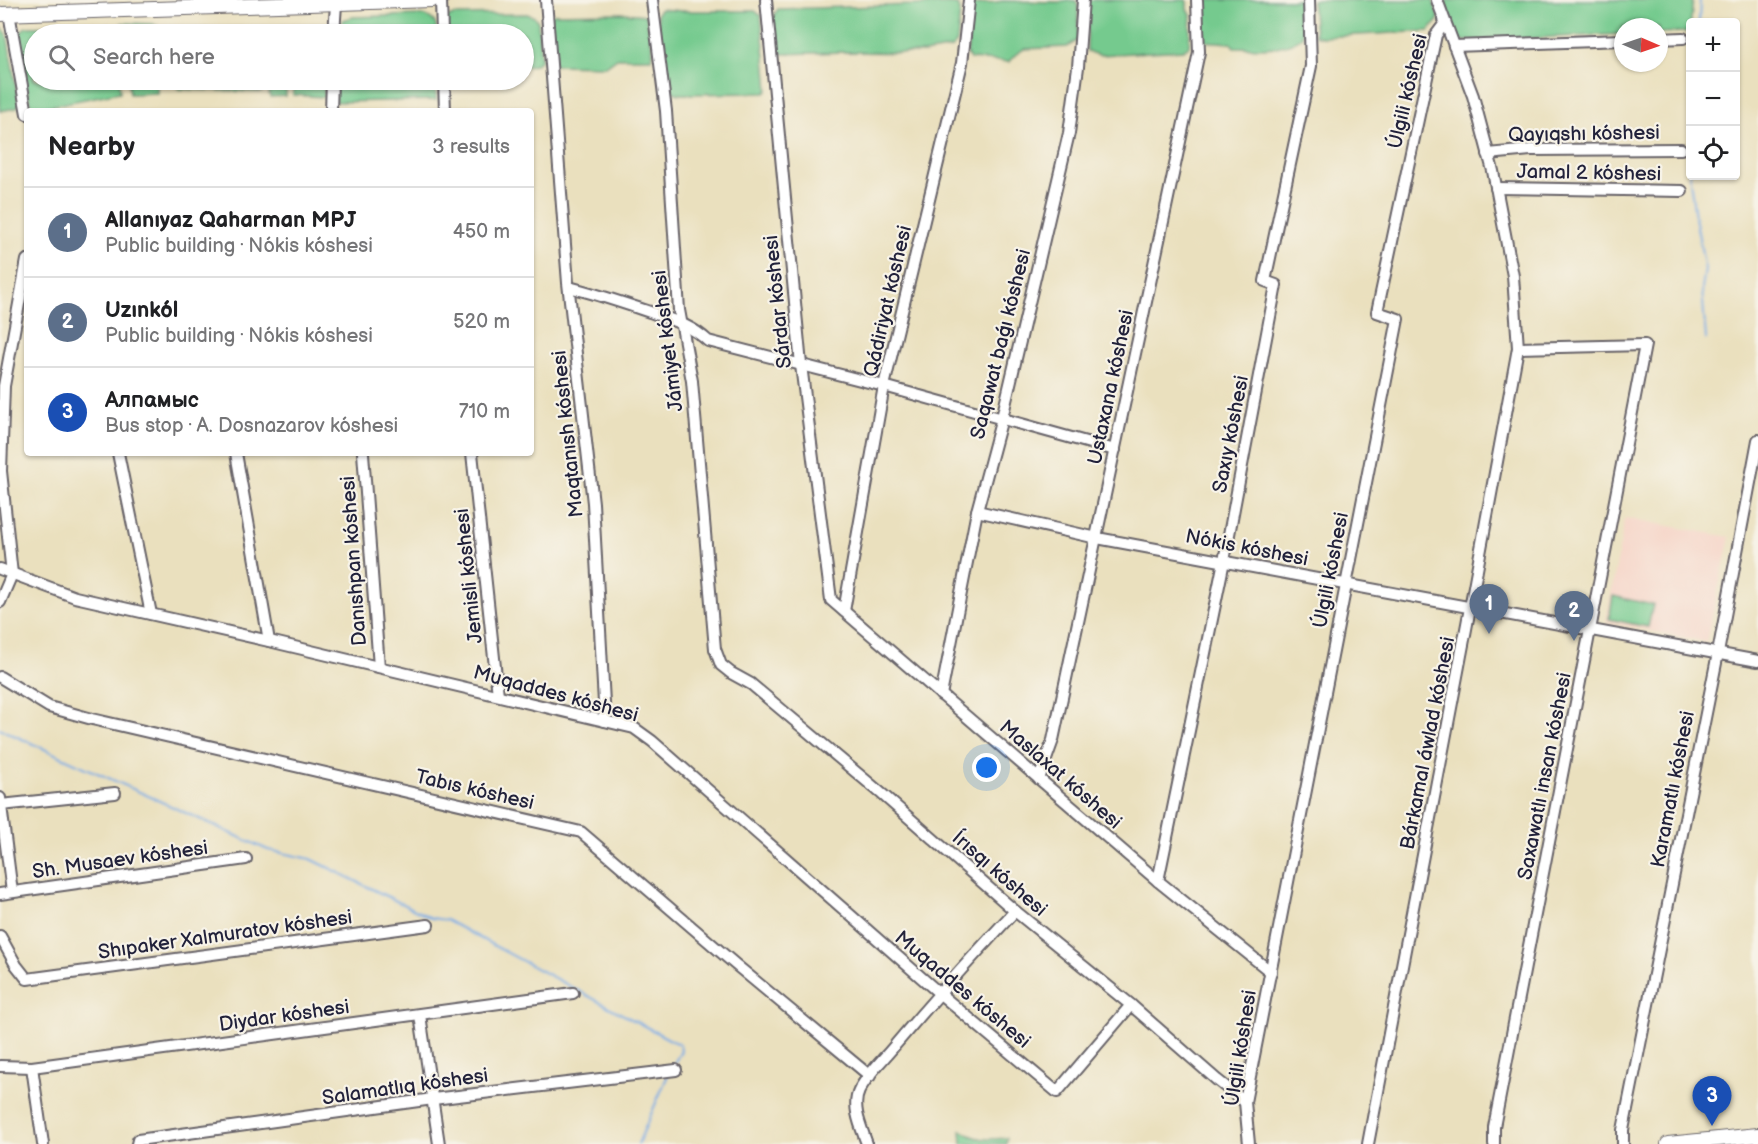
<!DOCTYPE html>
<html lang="en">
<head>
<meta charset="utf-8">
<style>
  body { margin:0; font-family:"Balsamiq Sans",sans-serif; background:#f6f6f6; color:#202124 }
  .controls { position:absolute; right:18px; top:18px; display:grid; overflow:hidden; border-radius:6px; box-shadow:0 2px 4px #0004 }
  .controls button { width:54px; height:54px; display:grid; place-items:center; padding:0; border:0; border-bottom:2px solid #e0e0e0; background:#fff; color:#202124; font:30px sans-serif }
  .compass { position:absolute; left:1614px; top:18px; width:54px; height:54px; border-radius:50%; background:#fff; box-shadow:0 2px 4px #0004; rotate:92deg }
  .you { position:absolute; left:987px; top:768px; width:21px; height:21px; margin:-15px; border:4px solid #fff; border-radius:50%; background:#1a73e8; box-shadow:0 0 0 9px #1a73e833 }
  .badge { display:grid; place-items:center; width:39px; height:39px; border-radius:50%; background:#111827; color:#fff; font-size:20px; font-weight:700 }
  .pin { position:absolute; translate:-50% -50px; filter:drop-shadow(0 2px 3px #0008) }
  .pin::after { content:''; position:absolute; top:32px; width:21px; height:18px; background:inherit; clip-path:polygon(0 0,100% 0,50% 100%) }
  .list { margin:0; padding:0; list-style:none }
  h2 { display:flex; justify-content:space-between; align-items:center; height:78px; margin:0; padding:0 24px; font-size:26px }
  h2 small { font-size:20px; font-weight:400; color:#757577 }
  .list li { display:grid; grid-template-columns:39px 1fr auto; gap:18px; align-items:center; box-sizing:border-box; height:90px; padding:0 24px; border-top:2px solid #e0e0e0 }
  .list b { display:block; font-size:22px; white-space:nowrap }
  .list p { margin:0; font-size:20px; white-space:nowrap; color:#757577 }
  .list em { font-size:20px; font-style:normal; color:#757577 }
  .icon { flex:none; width:33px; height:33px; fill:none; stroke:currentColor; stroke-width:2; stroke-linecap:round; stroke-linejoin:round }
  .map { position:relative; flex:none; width:1758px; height:1144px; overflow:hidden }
  .search { position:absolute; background:#fff; box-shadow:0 2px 4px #0004; left:24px; top:24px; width:510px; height:66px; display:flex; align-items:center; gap:15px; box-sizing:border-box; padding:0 21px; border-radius:33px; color:#757577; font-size:22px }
  .panel { position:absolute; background:#fff; box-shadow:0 2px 4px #0004; left:24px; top:108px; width:510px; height:348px; border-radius:6px }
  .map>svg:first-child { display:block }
</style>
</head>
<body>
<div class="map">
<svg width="1758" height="1144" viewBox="0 0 1758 1144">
  <rect width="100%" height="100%" fill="#f7f3e8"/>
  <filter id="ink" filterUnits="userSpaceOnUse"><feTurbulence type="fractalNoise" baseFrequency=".0167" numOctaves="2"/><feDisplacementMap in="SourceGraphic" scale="12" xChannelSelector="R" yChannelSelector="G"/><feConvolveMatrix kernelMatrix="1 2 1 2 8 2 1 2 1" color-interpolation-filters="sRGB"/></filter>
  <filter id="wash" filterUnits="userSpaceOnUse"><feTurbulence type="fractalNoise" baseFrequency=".008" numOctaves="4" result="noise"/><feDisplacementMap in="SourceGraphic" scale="24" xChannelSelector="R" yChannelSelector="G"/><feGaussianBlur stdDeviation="1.35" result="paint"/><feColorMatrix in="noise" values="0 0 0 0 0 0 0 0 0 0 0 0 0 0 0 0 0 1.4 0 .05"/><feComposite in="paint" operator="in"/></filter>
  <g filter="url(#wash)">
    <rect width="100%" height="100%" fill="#eae0be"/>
    <path fill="#f6d2c5" d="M1625,518l105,19 -24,105 -100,-20z"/>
    <g fill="#74ca8e" stroke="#4b7664" stroke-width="1.5">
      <path d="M1067,0l9,1 2,5v34l-11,7 -43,2 -9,6 -6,7 -39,-3 -3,-5 5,-49 31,-4 56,1z"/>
      <path d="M1091,0h96v10l4,4 -2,32 -6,4 -83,5 -13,-3 1,-50z"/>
      <path d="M1200,0h105l-3,37c-20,15 -45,10 -68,10l-3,-4 -30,-2z"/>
      <path d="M1312,0h121l6,19 -10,12 -107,6 -7,-2z"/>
      <path d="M1445,0h248l-3,28 -4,4 -27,1v-6h-36v7l-156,7h-8l-11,-28z"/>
      <path d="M950,4l8,1 2,5 -3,32 -5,6 -28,5 -80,-1 -63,2c-8,-12 -13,-34 -3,-45z"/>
      <path d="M661,9l21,2h73l6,5 7,74 -3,3 -85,1 -10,-3 -5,-4 -8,-74z"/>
      <path d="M624,13l22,2 7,38 -2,5h-34l-11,8 -53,-1 -2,-51z"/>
      <path d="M527,14l8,3 3,5 3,38c-5,5 -10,6 -17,7v-33h-79l2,-16 6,-3z"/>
      <path d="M422,15c12,3 15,8 15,19h-98l4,-14 10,-3z"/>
      <path d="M122,23l31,1 6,3 2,7h-41l-1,-6z"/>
      <path d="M109,25l3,3 3,6h-81v46h85l1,12 -89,18 -14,-75 9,-8z"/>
      <path d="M257,28l5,3v3h-94v-4z"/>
      <path d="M0,29h3l4,5 12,71 -3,3 -16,3z"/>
      <path d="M295,29l30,1v4h-30z"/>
      <path d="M128,80h29v13l-27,1z"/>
      <path d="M169,80h93v12l-83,-3z"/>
      <path d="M268,80h18v16l-16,1 -2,-7z"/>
      <path d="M293,80h32l-1,17 -31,-2z"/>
      <path d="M336,80h100v20l-100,2z"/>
      <path d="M1613,596l40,9 -5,22 -39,-8z"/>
      <path d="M961,1130c17,11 26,10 46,8l-1,6h-44z"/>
    </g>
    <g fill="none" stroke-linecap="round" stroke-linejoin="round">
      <g stroke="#78abe5" stroke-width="2">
        <path d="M1699,22l1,-22"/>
        <path d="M1690,169v11l5,37 10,52 -3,20 4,50"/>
        <path d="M0,729l268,121 43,9 120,59 15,2 234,125 1,6 -8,14"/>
        <path d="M638,1144l30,-69"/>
      </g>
    </g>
  </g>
  <g filter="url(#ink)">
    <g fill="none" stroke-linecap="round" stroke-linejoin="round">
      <g stroke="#686469" stroke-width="14">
        <g id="minor">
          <path d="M441,0l1,34"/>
          <path d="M546,0l22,283 25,220 12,218"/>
          <path d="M652,0l14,111 13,199 13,71 23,268 6,16 10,8 20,11 131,110 133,117 116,94 86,75 28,22"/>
          <path d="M766,0l35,365 30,235 327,281 113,91"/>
          <path d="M9,13l18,101"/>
          <path d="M334,34l2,-30"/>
          <path d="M1659,39l24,-1"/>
          <path d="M1454,46l169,-6"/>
          <path d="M444,80l1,31"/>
          <path d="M331,111l1,-31"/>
          <path d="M1488,154l43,-4 150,-1"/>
          <path d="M1496,188l186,3"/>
          <path d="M569,287c28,7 54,16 81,25 22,8 41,13 58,29l176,45 231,64"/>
          <path d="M118,453l33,161"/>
          <path d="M236,453l33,188"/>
          <path d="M363,453l16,214"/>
          <path d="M472,453l26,242"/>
          <path d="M977,511l120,27 661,123"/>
          <path d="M0,569l75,28 194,44 365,87 18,13 287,252 118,99 74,-87"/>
          <path d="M0,602l12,-28 -11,-103 3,-85 23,-126"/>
          <path d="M844,611l40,-225 78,-323 7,-63"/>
          <path d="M0,677l49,30 43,12 489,113 155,133 134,111"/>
          <path d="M941,695l36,-184 25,-93 67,-285 9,-66 5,-67"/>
          <path d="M1039,779l14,-39 146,-688 -2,-52"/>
          <path d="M0,798l12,94"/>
          <path d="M1,805l114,-12"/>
          <path d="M1158,881l66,-320 52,-276 -11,-4 46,-215 -2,-66"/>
          <path d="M0,894l246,-35"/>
          <path d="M0,936l16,29 11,14 401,-54"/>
          <path d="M420,1015l19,129"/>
          <path d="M0,1066l32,1 541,-74"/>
          <path d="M32,1067l11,77"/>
          <path d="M137,1144l1,-4 295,-41 243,-29"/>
          <path d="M867,1144c-5,-15 -16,-37 -8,-53 8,-17 25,-32 37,-47 38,-45 78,-89 119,-133"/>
          <path d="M1249,1144l-4,-42 153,-783 -21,-7 59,-277 9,-12"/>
          <path d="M1368,1144l102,-536 48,-260 -5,-72 -20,-105 -20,-75 -36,-96"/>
          <path d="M1494,1144v-17l151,-782 -127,3"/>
          <path d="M1623,1144v-14l95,-477 40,-213"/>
        </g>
      </g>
      <g stroke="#686469" stroke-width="16">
        <g id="major">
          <path d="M0,14l432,-14"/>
          <path d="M1668,1144l90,-9"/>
        </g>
      </g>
      <use href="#minor" stroke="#fff" stroke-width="10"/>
      <use href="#major" stroke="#fff" stroke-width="14"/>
    </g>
  </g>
  <g text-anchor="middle" stroke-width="4.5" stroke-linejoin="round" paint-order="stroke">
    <g font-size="20" fill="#22223b" stroke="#f7f3e8">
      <text transform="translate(1407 91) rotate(-77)" y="7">Úlgili kóshesi</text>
      <text transform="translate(1584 133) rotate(-1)" y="7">Qayıqshı kóshesi</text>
      <text transform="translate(1589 172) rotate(1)" y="7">Jamal 2 kóshesi</text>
      <text transform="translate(887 301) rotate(-77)" y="7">Qádiriyat kóshesi</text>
      <text transform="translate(777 302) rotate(-96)" y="7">Sárdar kóshesi</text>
      <text transform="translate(667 341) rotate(-97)" y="7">Jámiyet kóshesi</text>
      <text transform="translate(1000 344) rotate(-76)" y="7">Saqawat baǵı kóshesi</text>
      <text transform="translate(1110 387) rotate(-78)" y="7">Ustaxana kóshesi</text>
      <text transform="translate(567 434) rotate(-96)" y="7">Maqtanısh kóshesi</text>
      <text transform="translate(1230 434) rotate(-79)" y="7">Saxıy kóshesi</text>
      <text transform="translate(1247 547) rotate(11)" y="7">Nókis kóshesi</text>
      <text transform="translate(353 561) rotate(-94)" y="7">Danıshpan kóshesi</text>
      <text transform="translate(1330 570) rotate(-79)" y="7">Úlgili kóshesi</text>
      <text transform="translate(468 576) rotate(-96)" y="7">Jemisli kóshesi</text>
      <text transform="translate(556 693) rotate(15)" y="7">Muqaddes kóshesi</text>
      <text transform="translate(1427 743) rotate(-79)" y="7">Bárkamal áwlad kóshesi</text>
      <text transform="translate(1061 774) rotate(41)" y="7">Maslaxat kóshesi</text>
      <text transform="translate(1544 776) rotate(-79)" y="7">Saxawatlı insan kóshesi</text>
      <text transform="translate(475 789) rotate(13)" y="7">Tabıs kóshesi</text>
      <text transform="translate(1672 789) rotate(-79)" y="7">Karamatlı kóshesi</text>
      <text transform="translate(120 859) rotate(-8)" y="7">Sh. Musaev kóshesi</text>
      <text transform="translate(1000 873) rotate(41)" y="7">Írısqı kóshesi</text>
      <text transform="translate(225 934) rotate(-8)" y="7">Shıpaker Xalmuratov kóshesi</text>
      <text transform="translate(963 989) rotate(40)" y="7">Muqaddes kóshesi</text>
      <text transform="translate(284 1015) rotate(-8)" y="7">Diydar kóshesi</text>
      <text transform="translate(1240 1048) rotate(-81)" y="7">Úlgili kóshesi</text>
      <text transform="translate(405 1086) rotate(-8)" y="7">Salamatlıq kóshesi</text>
    </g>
  </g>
</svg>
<div class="controls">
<button>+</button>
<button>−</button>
<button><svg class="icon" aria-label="locate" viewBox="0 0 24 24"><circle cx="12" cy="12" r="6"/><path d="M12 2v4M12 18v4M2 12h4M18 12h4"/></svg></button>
</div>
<svg class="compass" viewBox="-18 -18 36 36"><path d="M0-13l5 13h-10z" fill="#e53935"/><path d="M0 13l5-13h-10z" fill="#757577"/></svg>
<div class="you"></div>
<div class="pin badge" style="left:1489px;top:634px;background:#5c6f8a">1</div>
<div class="pin badge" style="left:1574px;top:641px;background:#5c6f8a">2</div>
<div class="pin badge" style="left:1712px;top:1126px;background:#1a4fb4">3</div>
<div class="search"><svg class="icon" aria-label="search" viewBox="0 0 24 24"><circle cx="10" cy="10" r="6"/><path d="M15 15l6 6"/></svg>Search here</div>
<section class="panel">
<h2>Nearby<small>3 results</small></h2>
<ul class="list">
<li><span class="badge" style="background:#5c6f8a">1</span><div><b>Allanıyaz Qaharman MPJ</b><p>Public building · Nókis kóshesi</p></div><em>450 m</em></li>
<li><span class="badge" style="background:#5c6f8a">2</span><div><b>Uzınkól</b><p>Public building · Nókis kóshesi</p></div><em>520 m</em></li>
<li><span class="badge" style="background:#1a4fb4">3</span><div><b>Алпамыс</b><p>Bus stop · A. Dosnazarov kóshesi</p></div><em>710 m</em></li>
</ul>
</section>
</div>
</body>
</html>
